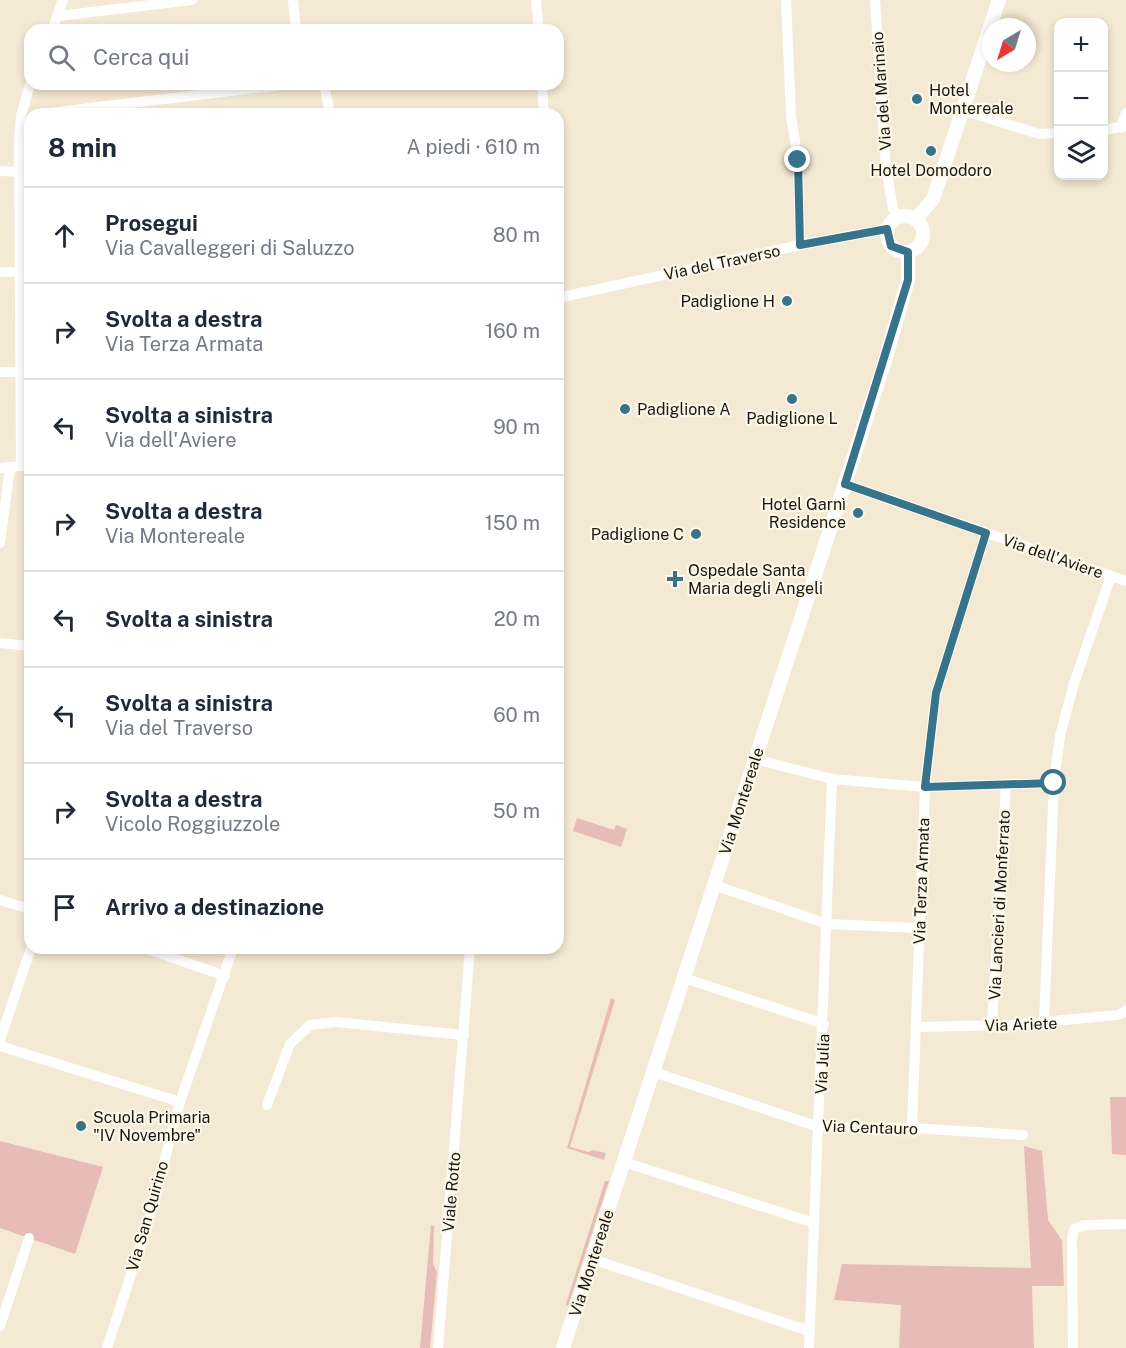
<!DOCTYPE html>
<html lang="it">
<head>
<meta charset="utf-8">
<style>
  body { margin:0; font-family:"Public Sans",sans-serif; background:#f2f2f3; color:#1f2937 }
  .controls { position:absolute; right:18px; top:18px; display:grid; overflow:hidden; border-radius:12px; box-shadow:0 3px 9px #0003 }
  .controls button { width:54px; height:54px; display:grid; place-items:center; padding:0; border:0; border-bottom:2px solid #e0e1e3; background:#fff; color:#1f2937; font:30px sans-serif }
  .compass { position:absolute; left:982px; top:18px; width:54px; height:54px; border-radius:50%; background:#fff; box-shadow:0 3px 9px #0003; rotate:218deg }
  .stop { position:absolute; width:18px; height:18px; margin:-14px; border:4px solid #37738a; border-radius:50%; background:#fff }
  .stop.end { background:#37738a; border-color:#fff; box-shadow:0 2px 6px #0008 }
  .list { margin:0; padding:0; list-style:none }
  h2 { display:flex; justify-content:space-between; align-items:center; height:78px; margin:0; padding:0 24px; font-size:26px }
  h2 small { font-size:20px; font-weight:400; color:#747a83 }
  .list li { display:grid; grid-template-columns:39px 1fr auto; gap:18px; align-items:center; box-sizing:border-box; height:96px; padding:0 24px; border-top:2px solid #e0e1e3 }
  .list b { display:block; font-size:22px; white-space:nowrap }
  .list p { margin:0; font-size:20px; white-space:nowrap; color:#747a83 }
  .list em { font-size:20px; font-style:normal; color:#747a83 }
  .icon { flex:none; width:33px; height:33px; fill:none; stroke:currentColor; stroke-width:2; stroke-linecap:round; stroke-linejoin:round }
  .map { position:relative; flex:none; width:1126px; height:1348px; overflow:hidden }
  .search { position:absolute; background:#fff; box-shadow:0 3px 9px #0003; left:24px; top:24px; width:540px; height:66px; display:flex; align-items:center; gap:15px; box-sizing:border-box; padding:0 21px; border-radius:18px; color:#747a83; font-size:22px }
  .panel { position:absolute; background:#fff; box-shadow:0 3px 9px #0003; left:24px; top:108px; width:540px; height:846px; border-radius:18px }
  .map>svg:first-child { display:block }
</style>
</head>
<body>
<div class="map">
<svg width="1126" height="1348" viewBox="0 0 1126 1348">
  <rect width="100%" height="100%" fill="#f4e9d3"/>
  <g fill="#e8bcb6">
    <path d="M577,818l37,12 2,-5 11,4 -6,18 -48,-16z"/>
    <path d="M611,998l4,2 -45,147 19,5 4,-2 13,3 -2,7 -37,-12z"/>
    <path d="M1110,1097h16v58l-14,-1z"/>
    <path d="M0,1141l103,26 -28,87 -75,-26z"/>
    <path d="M1024,1146l18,5 6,69 14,20 2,46h-32l2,62h-135l2,-43 -67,-5 8,-36 189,4z"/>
    <path d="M605,1181h4l-41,125 -2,-2z"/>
    <path d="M431,1225l3,1 -1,38 4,8 -7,76h-10z"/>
  </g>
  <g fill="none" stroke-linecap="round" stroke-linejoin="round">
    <g stroke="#fff" stroke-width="10">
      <path d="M293,0l3,30"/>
      <path d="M536,0l3,30"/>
      <path d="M786,0l5,116 7,44 2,85"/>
      <path d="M875,0l11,168 7,41 4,8"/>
      <path d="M58,16l134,-16"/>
      <path d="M52,30l11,-30"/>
      <path d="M324,84l6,30"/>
      <path d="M542,84l2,30"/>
      <path d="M962,110l77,24 19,-1"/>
      <path d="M40,114l250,-30"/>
      <path d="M1121,128l5,-15"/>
      <path d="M1104,130l22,-4"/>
      <path d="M0,171l19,1"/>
      <path d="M0,272h20"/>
      <path d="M558,298l242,-53 87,-16"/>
      <path d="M0,372h20"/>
      <path d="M21,466l-2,-325 2,-25 9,-32"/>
      <path d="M0,468l30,-3"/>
      <path d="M845,484l281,97"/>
      <path d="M0,543l10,-75"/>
      <path d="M0,643l30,3"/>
      <path d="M755,759l77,20 93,8 129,-4"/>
      <path d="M714,885l113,39 92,4"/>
      <path d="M0,900l30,9"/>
      <path d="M145,948l80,28"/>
      <path d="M684,978l140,46"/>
      <path d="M1044,1022l10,-239 6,-47 14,-53 37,-107"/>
      <path d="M992,1025l14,-240"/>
      <path d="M916,1027l95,-2 107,-10 8,-4"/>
      <path d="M0,1040l31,-92"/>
      <path d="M0,1046l180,56"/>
      <path d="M653,1072l166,55 93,1 111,7"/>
      <path d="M267,1105l23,-61 20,-19 26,-3 128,13"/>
      <path d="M912,1128l13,-341 11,-94 50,-160"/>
      <path d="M624,1162l190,61"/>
      <path d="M592,1259l217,72"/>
      <path d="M0,1326l29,-88"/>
      <path d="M107,1348l41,-126 32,-120 53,-154"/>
      <path d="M438,1348l32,-400"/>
      <path d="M809,1348l23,-569"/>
      <path d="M1073,1348l-1,-109 2,-10 11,-4 41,-1"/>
    </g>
    <g stroke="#fff" stroke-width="14">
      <circle cx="905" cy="234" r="18"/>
      <path d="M916,219l17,-20 66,-199"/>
      <path d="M563,1348l321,-984 24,-84v-28"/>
    </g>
  </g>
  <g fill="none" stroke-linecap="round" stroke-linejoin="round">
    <path stroke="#37738a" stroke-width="8" d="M798,160l2,85 87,-16 4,17 17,6v28l-63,204 141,49 -50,160 -11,94 129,-4"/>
  </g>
  <g fill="#37738a" stroke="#fdf7e9" stroke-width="2">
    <circle cx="917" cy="99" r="6"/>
    <circle cx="931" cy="151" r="6"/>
    <circle cx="787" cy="301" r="6"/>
    <circle cx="792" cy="399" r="6"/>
    <circle cx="625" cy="409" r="6"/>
    <circle cx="858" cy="513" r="6"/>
    <circle cx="696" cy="534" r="6"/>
    <path d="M672 570h6v6h6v6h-6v6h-6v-6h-6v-6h6z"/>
    <circle cx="81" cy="1126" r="6"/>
  </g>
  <g text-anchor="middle" stroke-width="4.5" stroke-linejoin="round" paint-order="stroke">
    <g font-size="16" fill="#1a160e" stroke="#fdf7e9" text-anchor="start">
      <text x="929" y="96">Hotel<tspan x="929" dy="18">Montereale</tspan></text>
      <text x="931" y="176" text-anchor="middle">Hotel Domodoro</text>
      <text x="775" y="307" text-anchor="end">Padiglione H</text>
      <text x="637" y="415">Padiglione A</text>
      <text x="792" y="424" text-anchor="middle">Padiglione L</text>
      <text x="846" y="510" text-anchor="end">Hotel Garnì<tspan x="846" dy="18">Residence</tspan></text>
      <text x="684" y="540" text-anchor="end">Padiglione C</text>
      <text x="688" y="576">Ospedale Santa<tspan x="688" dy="18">Maria degli Angeli</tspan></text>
      <text x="93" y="1123">Scuola Primaria<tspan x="93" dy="18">"IV Novembre"</tspan></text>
    </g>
    <g font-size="16" fill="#1a160e" stroke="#fdf7e9">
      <text transform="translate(881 91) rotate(-94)" y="6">Via del Marinaio</text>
      <text transform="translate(722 262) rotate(-12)" y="6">Via del Traverso</text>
      <text transform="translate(1053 556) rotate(19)" y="6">Via dell'Aviere</text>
      <text transform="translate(741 801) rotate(-72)" y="6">Via Montereale</text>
      <text transform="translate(921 881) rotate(-88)" y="6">Via Terza Armata</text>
      <text transform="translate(999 905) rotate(-87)" y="6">Via Lancieri di Monferrato</text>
      <text transform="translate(1021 1024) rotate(-2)" y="6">Via Ariete</text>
      <text transform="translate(822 1064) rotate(-87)" y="6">Via Julia</text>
      <text transform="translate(870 1127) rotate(2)" y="6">Via Centauro</text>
      <text transform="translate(451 1192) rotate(-85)" y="6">Viale Rotto</text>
      <text transform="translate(147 1216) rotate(-74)" y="6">Via San Quirino</text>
      <text transform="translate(591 1263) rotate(-72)" y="6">Via Montereale</text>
    </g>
  </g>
</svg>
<div class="controls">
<button>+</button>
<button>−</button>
<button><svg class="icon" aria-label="layers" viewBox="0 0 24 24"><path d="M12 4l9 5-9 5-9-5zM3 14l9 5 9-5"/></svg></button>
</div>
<svg class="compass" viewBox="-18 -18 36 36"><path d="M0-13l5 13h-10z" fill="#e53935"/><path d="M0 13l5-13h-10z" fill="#747a83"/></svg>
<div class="stop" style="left:1054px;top:783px"></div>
<div class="stop end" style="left:798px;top:160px"></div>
<div class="search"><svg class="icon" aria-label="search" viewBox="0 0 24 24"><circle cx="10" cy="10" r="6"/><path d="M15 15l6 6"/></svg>Cerca qui</div>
<section class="panel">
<h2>8 min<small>A piedi · 610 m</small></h2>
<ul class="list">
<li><svg class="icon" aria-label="ahead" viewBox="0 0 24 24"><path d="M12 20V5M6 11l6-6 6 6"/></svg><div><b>Prosegui</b><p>Via Cavalleggeri di Saluzzo</p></div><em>80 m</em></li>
<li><svg class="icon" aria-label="right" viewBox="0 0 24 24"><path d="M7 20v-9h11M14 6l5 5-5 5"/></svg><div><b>Svolta a destra</b><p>Via Terza Armata</p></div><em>160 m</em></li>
<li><svg class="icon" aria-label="left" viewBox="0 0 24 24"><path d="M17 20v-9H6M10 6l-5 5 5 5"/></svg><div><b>Svolta a sinistra</b><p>Via dell'Aviere</p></div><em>90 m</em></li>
<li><svg class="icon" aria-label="right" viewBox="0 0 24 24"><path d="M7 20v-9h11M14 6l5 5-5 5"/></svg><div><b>Svolta a destra</b><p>Via Montereale</p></div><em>150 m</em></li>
<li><svg class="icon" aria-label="left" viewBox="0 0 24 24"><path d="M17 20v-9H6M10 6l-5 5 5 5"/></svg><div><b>Svolta a sinistra</b></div><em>20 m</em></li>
<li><svg class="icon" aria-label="left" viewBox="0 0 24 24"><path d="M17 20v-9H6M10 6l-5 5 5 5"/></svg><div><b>Svolta a sinistra</b><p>Via del Traverso</p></div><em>60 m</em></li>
<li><svg class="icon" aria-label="right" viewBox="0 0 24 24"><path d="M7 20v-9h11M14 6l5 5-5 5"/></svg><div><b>Svolta a destra</b><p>Vicolo Roggiuzzole</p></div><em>50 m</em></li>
<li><svg class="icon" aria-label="arrive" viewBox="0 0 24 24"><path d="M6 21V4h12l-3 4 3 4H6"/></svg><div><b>Arrivo a destinazione</b></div></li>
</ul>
</section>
</div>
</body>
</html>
